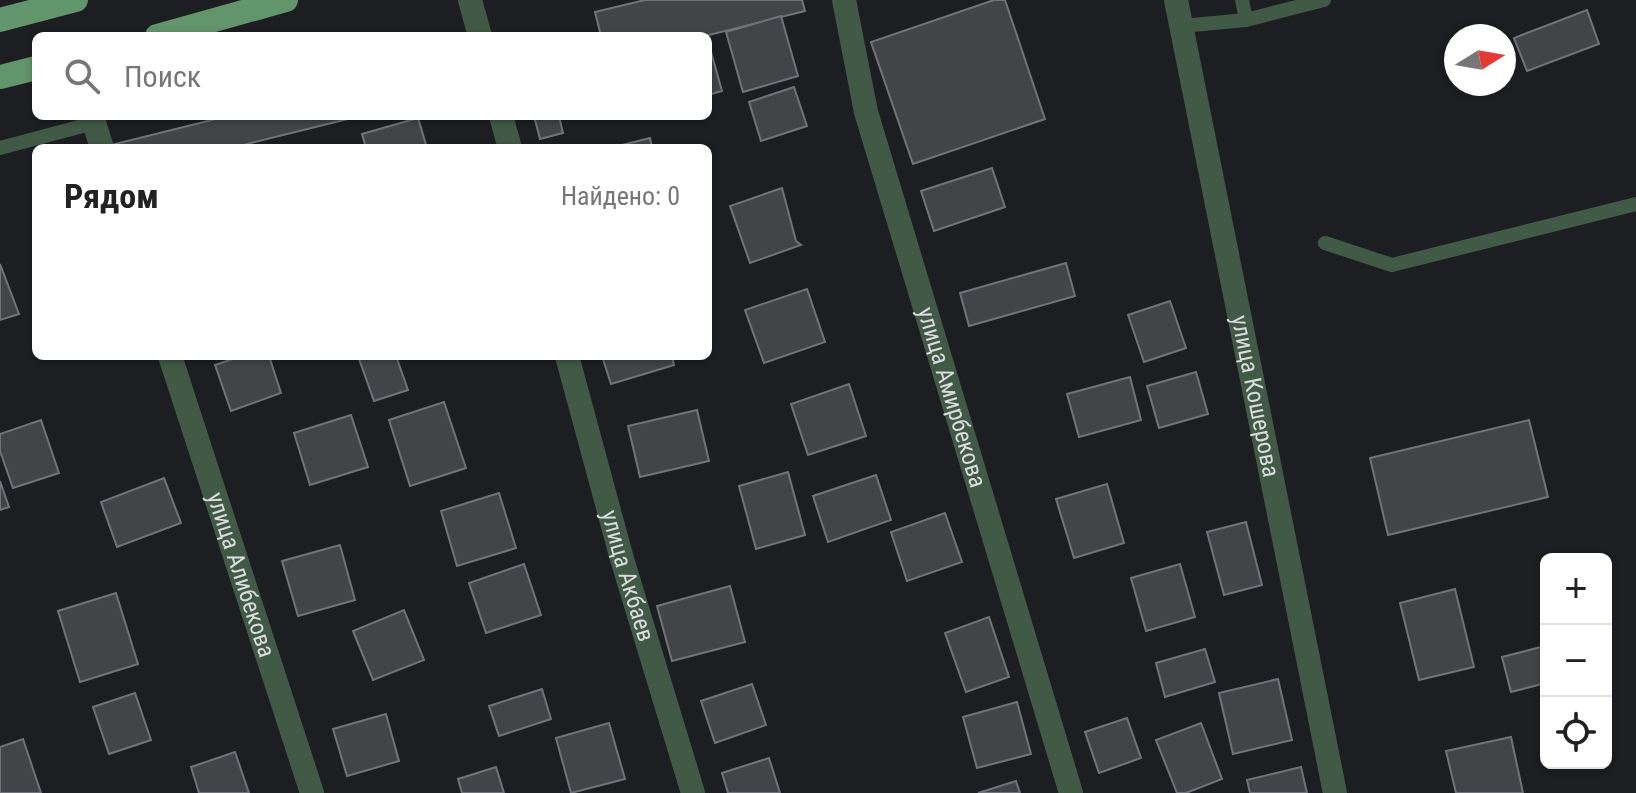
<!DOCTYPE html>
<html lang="ru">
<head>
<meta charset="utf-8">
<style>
  body { margin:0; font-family:"Roboto Condensed",sans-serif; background:#f6f6f6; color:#222 }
  .controls { position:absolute; right:24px; bottom:24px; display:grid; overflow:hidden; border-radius:12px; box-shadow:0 2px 6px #0004 }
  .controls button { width:72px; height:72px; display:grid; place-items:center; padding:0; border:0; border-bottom:2px solid #e0e0e0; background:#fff; color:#222; font:40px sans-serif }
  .compass { position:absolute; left:1444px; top:24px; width:72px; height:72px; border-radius:50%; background:#fff; box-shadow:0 2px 6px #0004; rotate:79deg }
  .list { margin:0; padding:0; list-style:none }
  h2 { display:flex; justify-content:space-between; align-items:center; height:104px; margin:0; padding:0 32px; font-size:34px }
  h2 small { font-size:26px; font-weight:400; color:#767676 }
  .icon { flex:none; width:44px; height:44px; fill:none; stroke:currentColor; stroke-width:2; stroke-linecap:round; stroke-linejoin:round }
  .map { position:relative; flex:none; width:1636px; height:793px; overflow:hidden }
  .search { position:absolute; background:#fff; box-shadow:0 2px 6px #0004; left:32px; top:32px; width:680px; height:88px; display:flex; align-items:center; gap:20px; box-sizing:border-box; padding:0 28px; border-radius:12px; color:#767676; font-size:30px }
  .panel { position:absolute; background:#fff; box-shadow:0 2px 6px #0004; left:32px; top:144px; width:680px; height:216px; border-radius:12px }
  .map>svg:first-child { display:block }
</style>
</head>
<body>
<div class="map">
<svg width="1636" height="793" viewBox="0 0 1636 793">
  <rect width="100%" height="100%" fill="#1d1e22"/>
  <g fill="#434448" stroke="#727378" stroke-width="2">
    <path d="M645,0h157l3,11 -100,25h-104l-6,-24z"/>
    <path d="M994,0h11l40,119 -132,45 -42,-122z"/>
    <path d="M1587,10l12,34 -72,27 -13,-33z"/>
    <path d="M781,16l17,60 -55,16 -17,-60z"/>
    <path d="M708,41l14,50 -14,4z"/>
    <path d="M794,87l13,39 -46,15 -12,-39z"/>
    <path d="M228,116h132l-129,32h-124v-2z"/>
    <path d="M534,116h25l4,17 -23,6z"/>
    <path d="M418,118l9,30h-61l-4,-14z"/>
    <path d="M650,138l2,10h-42z"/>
    <path d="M992,168l13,39 -71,24 -13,-40z"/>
    <path d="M782,188l14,53 5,4 -51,18 -20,-57z"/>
    <path d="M1066,263l9,33 -106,30 -9,-33z"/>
    <path d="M0,264l19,50 -19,6z"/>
    <path d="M807,289l18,53 -61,21 -19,-53z"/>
    <path d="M1170,301l16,47 -42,14 -16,-47z"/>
    <path d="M242,356h27l12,37 -50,18 -16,-46z"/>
    <path d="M358,356h38l12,34 -34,11z"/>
    <path d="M602,356h70l2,9 -63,19z"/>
    <path d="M1196,372l12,42 -49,14 -12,-42z"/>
    <path d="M1130,377l11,43 -62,17 -12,-43z"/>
    <path d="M849,384l17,52 -58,19 -17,-51z"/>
    <path d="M444,402l22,66 -56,18 -21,-66z"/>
    <path d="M697,410l12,51 -69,16 -12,-51z"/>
    <path d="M351,415l17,52 -58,18 -16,-52z"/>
    <path d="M41,420l18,53 -46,15 -13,-37v-17z"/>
    <path d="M1529,420l19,77 -160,38 -18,-77z"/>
    <path d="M788,472l17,63 -49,14 -17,-63z"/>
    <path d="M876,475l15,45 -63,22 -15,-46z"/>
    <path d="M164,478l17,45 -64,24 -16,-45z"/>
    <path d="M0,481l9,26 -9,3z"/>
    <path d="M1107,484l17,59 -50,15 -18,-59z"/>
    <path d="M499,493l17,55 -59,18 -16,-55z"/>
    <path d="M945,513l17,49 -55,19 -16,-49z"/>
    <path d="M1246,522l16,63 -38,10 -17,-63z"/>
    <path d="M340,545l15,55 -57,16 -16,-55z"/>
    <path d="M524,564l17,51 -55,18 -17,-50z"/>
    <path d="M1180,564l15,53 -49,14 -15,-53z"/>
    <path d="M730,586l15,56 -73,19 -15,-55z"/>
    <path d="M1455,589l19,78 -55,13 -19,-77z"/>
    <path d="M116,593l22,71 -58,18 -22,-71z"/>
    <path d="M404,610l20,50 -51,20 -20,-49z"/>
    <path d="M989,617l20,60 -43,15 -21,-59z"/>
    <path d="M1541,647l5,19v17l-35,9 -9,-35z"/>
    <path d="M1205,649l10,33 -50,15 -9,-34z"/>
    <path d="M1278,679l14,61 -59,14 -14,-61z"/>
    <path d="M752,684l14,41 -51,18 -14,-42z"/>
    <path d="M542,689l9,30 -52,17 -10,-30z"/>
    <path d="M135,693l16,47 -42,14 -16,-47z"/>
    <path d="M1017,702l14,52 -54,14 -14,-51z"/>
    <path d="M386,714l13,47 -52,15 -14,-47z"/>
    <path d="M1127,718l14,40 -42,15 -14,-41z"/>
    <path d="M609,723l16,56 -54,14 -15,-55z"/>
    <path d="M1201,723l21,56 -36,14h-9l-21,-53z"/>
    <path d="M1511,737l12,56h-67l-10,-42z"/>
    <path d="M23,739l18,54h-41v-46z"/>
    <path d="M235,752l14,41h-50l-8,-26z"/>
    <path d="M769,758l11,35h-52l-6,-20z"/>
    <path d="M496,767l8,26h-42l-4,-14z"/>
    <path d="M1301,767l6,26h-57l-3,-13z"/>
    <path d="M1016,781l4,12h-42z"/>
  </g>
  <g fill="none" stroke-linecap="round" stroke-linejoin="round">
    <g stroke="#415a45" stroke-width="14">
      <path d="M1242,0l4,20"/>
      <path d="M1182,26l64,-6 78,-20"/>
      <path d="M0,148l94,-25"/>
      <path d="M1325,243l67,22 244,-61"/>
    </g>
    <g stroke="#415a45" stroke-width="24">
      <path d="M470,0l10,36"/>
      <path id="s1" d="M844,0l22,112 205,681"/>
      <path id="s2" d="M1176,0l159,793"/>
      <path d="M92,116l10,32"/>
      <path d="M501,116l9,32"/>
      <path id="s3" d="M170,356l142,437"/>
      <path id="s4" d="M567,356l55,203 71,234"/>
    </g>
    <g stroke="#62956b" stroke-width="24">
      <path d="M0,20l76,-20"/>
      <path d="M157,36l129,-36"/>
      <path d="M0,77l36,-9"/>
    </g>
  </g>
  <g text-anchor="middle" stroke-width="7" stroke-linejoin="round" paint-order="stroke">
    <g font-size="24" fill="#dcdcdf" stroke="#08080a">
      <text dy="8" stroke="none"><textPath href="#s2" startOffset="404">улица Кошерова</textPath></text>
      <text dy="8" stroke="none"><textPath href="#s1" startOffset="412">улица Амирбекова</textPath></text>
      <text dy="8" stroke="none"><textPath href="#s3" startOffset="230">улица Алибекова</textPath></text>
      <text dy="8" stroke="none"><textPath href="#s4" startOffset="228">улица Акбаев</textPath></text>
    </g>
  </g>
</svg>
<div class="controls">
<button>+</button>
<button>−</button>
<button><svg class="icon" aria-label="locate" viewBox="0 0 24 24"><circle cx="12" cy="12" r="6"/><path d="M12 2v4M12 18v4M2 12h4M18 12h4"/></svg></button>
</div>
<svg class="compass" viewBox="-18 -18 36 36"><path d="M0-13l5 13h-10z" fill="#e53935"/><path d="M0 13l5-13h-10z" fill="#767676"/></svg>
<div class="search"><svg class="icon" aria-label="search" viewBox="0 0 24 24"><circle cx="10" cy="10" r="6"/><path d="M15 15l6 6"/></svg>Поиск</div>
<section class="panel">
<h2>Рядом<small>Найдено: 0</small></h2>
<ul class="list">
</ul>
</section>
</div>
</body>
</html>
